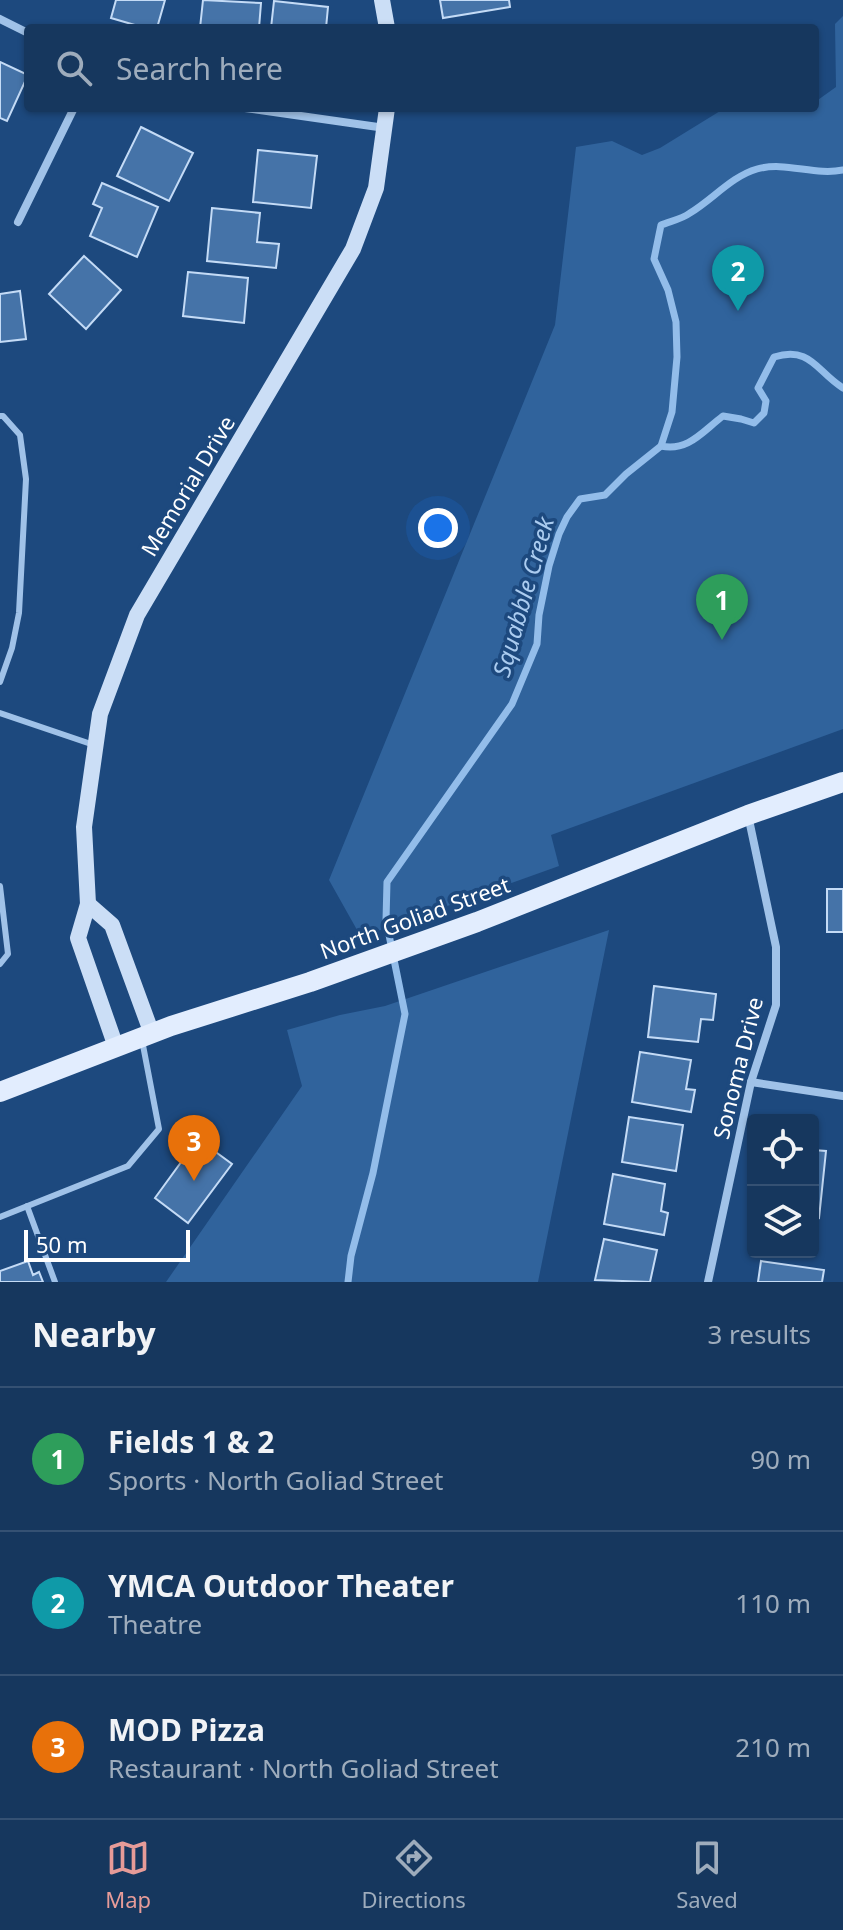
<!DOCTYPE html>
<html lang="en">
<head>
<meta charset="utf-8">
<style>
  body { margin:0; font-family:"Noto Sans",sans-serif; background:#1f3f64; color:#f1f3f6 }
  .controls { position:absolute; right:24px; bottom:24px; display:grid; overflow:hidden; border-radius:8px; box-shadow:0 2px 6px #0004 }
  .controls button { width:72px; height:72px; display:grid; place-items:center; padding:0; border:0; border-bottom:2px solid #355173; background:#16375e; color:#f1f3f6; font:40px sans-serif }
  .scale { position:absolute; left:24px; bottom:20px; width:166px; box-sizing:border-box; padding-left:8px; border:4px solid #fff; border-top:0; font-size:22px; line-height:28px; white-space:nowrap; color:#fff; -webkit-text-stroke:6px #1d497e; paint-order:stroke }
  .you { position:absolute; left:438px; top:528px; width:28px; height:28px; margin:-20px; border:6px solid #fff; border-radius:50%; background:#1a73e8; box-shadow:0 0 0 12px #1a73e833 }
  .badge { display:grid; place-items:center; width:52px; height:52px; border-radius:50%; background:#e69b98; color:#fff; font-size:26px; font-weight:700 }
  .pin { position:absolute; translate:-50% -66px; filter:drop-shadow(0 2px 4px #0008) }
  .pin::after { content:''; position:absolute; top:42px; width:28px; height:24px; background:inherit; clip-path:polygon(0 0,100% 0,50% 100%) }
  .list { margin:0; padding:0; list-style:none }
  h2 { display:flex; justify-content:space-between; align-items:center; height:104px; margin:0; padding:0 32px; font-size:34px }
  h2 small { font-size:26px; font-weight:400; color:#9eacbc }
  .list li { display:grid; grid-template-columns:52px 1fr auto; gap:24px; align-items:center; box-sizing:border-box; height:144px; padding:0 32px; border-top:2px solid #355173 }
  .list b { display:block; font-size:30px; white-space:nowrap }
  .list p { margin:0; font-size:26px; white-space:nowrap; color:#9eacbc }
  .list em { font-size:26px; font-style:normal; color:#9eacbc }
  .icon { flex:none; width:44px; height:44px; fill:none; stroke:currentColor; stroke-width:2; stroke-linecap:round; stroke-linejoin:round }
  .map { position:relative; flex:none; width:843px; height:1282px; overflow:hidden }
  .search { position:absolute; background:#16375e; box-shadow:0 2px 6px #0004; left:24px; right:24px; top:24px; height:88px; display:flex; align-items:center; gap:20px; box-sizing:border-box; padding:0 28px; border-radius:8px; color:#9eacbc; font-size:30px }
  .sheet { height:536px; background:#16375e }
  nav { display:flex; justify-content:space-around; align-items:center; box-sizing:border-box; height:112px; border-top:2px solid #355173; background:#16375e; font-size:22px; color:#9eacbc }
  nav a { display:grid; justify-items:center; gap:4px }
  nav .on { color:#e69b98 }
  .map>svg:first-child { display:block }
</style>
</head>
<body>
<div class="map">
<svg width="843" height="1282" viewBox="0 0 843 1282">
  <rect width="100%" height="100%" fill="#1d497e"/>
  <g fill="#30639c">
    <path d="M843,16v713l-292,106 8,31 -198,71 -32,-57 226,-555 21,-178 36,-6 30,14 18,-7 65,-40h90v-6l21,-15 -1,-63z"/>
    <path d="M609,930l-71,352h-372l136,-196 -15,-56 53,-15 45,-9z"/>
  </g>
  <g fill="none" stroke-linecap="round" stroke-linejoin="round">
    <g stroke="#93bdea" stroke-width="7">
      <path d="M661,446c27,6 42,-15 62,-30l18,3 13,4 10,-10 2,-12 -8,-13 16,-31c37,-11 42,14 69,31"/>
      <path d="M348,1282l3,-26 22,-83 32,-159 -19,-94 1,-38 125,-178 25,-60 2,-29 10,-49 10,-32 8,-17 13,-18 25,-4 21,-21 35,-28 11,-34 5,-55 -1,-35 -8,-32 -14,-31 7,-34c10,-4 21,-6 29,-12 22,-13 42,-37 67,-44 29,-8 57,7 86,1"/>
    </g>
  </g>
  <g fill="#4573a8" stroke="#c4dbf6" stroke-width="2">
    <path d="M116,0h49l-8,28h-12l-34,-10z"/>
    <path d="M203,0l58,3 -2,25h-59z"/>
    <path d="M440,0h69l1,7 -67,11z"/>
    <path d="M274,1l54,6 -2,21h-55z"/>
    <path d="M0,62l28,13 -21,46 -7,-3z"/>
    <path d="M141,127l52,26 -24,48 -52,-25z"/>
    <path d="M258,150l59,6 -6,52 -58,-6z"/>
    <path d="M102,183l56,24 -21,50 -47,-21 12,-28 -9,-4z"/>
    <path d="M212,208l48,5 -3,29 22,2 -3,24 -69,-7z"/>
    <path d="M84,256l37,34 -35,39 -37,-35z"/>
    <path d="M188,272l60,6 -4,45 -61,-7z"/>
    <path d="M20,291l6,48 -26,3v-48z"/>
    <rect x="827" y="889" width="16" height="43"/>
    <path d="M654,986l62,8 -3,26 -12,-1 -3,23 -50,-5z"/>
    <path d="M640,1052l51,8 -5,29 9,1 -4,22 -59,-10z"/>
    <path d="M629,1117l54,8 -7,46 -54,-9z"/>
    <path d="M198,1139l34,25 -44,59 -33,-25z"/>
    <path d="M813,1150l13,1 -7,67 -6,-1z"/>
    <path d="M613,1174l52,10 -4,27 7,2 -4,22 -60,-11z"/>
    <path d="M604,1239l53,11 -7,32 -55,-2z"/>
    <path d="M28,1261l5,14 6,-3 4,10h-43v-11z"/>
    <path d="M761,1261l63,9 -2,12h-64z"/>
  </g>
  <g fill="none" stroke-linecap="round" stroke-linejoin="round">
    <g stroke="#a0c2e8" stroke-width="6">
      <path d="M0,416h3l17,19 6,44 -7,134 -7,35 -12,34"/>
      <path d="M0,713l94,32"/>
      <path d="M0,886l8,68 -8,10"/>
      <path d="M27,1206l28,76"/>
      <path d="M0,1217l128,-51 31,-37 -17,-89"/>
    </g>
    <g stroke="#a0c2e8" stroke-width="8">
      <path d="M0,19l28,14"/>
      <path d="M245,108l140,20"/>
      <path d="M18,222l56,-114"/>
      <path d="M751,1082l92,14"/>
      <path d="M708,1282l43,-200 25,-77v-58l-28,-132"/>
    </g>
    <g stroke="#cbdef6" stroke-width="16">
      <path d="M382,0l5,28"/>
      <path d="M88,904l24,21 40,109"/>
      <path d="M116,1047l-38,-109 10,-34 -4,-77 16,-113 37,-99 216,-366 23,-61 11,-80"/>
    </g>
    <path stroke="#e2edfe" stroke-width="20" d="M0,1092l171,-66 139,-44 167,-60 271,-107 95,-33"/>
  </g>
  <g text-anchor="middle" stroke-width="7" stroke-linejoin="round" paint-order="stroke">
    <g font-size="22" fill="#fff" stroke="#1d497e">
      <text transform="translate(188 486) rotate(-59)" y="8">Memorial Drive</text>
      <text transform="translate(415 918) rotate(-20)" y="8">North Goliad Street</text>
      <text transform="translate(738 1068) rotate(-76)" y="8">Sonoma Drive</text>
    </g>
    <g font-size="24" font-style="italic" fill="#abccf0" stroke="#1d497e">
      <text transform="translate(524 597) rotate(-74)" y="8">Squabble Creek</text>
    </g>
  </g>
</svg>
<div class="controls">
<button><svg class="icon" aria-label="locate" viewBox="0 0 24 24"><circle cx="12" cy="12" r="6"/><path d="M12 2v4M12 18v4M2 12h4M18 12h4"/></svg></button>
<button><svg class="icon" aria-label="layers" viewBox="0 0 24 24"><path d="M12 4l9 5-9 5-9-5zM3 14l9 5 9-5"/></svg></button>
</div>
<div class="scale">50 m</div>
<div class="you"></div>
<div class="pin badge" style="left:722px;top:640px;background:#2e9e5b">1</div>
<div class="pin badge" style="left:738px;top:311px;background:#0f9aa8">2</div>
<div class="pin badge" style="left:194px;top:1181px;background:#e8710a">3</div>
<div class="search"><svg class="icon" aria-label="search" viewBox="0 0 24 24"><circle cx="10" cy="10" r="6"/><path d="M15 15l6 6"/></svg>Search here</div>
</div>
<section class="sheet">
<h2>Nearby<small>3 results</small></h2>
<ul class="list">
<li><span class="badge" style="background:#2e9e5b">1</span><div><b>Fields 1 &amp; 2</b><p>Sports · North Goliad Street</p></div><em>90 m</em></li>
<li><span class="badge" style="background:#0f9aa8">2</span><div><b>YMCA Outdoor Theater</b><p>Theatre</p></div><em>110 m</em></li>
<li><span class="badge" style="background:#e8710a">3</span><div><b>MOD Pizza</b><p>Restaurant · North Goliad Street</p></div><em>210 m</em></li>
</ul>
</section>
<nav>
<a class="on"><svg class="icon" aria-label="map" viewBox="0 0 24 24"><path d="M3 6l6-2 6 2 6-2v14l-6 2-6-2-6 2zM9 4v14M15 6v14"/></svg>Map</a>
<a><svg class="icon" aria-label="directions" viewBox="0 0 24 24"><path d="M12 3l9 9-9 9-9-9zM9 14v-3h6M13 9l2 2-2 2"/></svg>Directions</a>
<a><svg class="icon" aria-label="saved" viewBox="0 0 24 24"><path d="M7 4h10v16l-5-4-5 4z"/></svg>Saved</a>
</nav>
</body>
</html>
